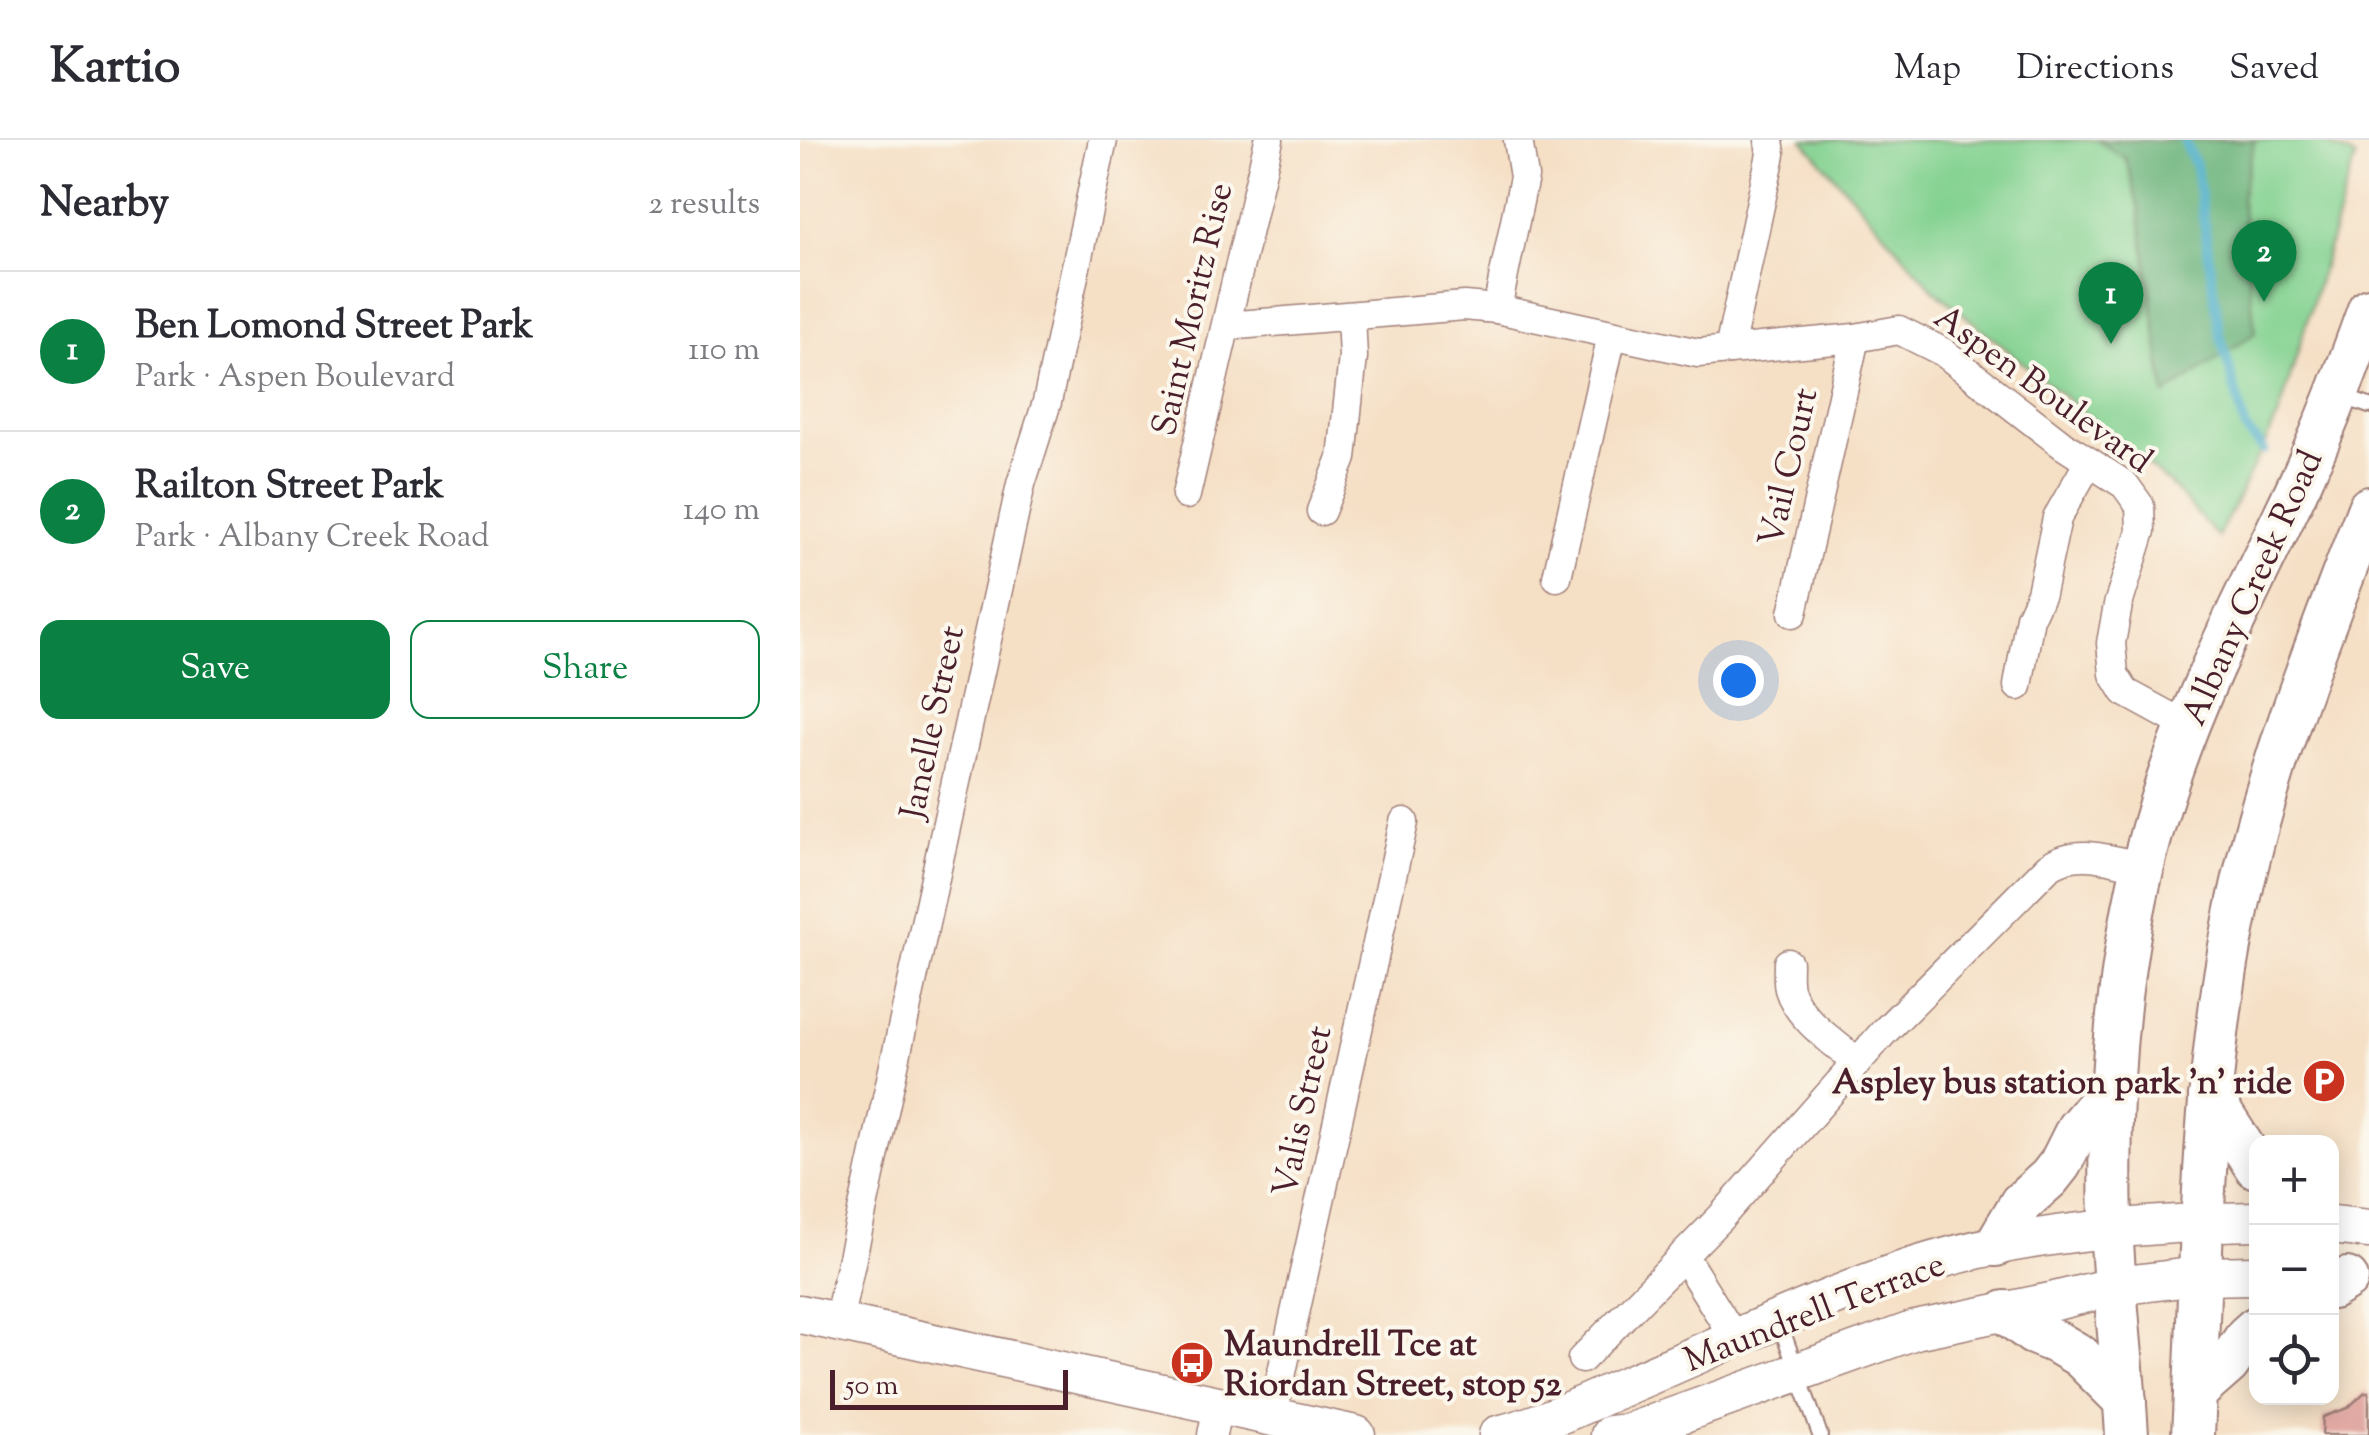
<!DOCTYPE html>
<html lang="en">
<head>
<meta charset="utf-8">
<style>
  body { margin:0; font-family:"Sorts Mill Goudy",serif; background:#f7f7f7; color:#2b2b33 }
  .controls { position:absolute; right:30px; bottom:30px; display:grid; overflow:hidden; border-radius:20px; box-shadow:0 5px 25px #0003 }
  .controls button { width:90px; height:90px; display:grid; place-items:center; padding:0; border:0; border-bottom:2px solid #e1e1e2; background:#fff; color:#2b2b33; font:50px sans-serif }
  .scale { position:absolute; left:30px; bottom:25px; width:238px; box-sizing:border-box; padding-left:10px; border:5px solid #4a1f2b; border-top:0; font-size:28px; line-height:35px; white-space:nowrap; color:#4a1f2b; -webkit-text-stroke:8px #fbf7ec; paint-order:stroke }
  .you { position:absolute; left:938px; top:540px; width:35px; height:35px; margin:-25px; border:8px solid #fff; border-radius:50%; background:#1a73e8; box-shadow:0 0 0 15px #1a73e833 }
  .badge { display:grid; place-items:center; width:65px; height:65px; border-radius:50%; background:#0b8043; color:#fff; font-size:32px; font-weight:700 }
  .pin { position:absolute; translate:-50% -82px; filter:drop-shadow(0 2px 5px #0008) }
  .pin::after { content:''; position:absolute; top:52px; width:35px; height:30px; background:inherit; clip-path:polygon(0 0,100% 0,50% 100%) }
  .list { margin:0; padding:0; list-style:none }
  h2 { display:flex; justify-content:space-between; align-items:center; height:130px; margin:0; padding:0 40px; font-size:42px }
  h2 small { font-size:32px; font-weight:400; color:#7c7c81 }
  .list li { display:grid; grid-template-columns:65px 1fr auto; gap:30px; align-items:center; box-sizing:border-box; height:160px; padding:0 40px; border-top:2px solid #e1e1e2 }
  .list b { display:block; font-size:38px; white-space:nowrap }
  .list p { margin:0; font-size:32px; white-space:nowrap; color:#7c7c81 }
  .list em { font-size:32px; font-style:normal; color:#7c7c81 }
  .actions { display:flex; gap:20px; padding:30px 40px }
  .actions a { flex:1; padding:22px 0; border:2px solid #0b8043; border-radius:20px; text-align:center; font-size:35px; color:#0b8043 }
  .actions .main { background:#0b8043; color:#fff }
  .icon { flex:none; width:55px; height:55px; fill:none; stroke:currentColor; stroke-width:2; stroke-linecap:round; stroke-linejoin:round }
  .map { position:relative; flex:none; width:1569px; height:1295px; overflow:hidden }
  header { display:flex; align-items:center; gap:60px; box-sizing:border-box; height:140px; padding:0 50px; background:#fff; border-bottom:2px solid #e1e1e2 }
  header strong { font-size:48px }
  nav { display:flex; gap:55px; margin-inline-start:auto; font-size:35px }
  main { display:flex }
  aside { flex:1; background:#fff }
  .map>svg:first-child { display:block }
</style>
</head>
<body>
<header>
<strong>Kartio</strong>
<nav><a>Map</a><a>Directions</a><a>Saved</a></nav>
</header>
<main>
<aside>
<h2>Nearby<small>2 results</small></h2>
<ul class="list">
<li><span class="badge">1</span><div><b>Ben Lomond Street Park</b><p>Park · Aspen Boulevard</p></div><em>110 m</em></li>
<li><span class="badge">2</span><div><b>Railton Street Park</b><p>Park · Albany Creek Road</p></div><em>140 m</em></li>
</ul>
<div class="actions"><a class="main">Save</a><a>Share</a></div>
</aside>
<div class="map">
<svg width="1569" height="1295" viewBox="0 0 1569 1295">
  <rect width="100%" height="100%" fill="#fbf7ec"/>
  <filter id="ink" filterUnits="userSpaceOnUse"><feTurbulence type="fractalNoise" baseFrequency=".01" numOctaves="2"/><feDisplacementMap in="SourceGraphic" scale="20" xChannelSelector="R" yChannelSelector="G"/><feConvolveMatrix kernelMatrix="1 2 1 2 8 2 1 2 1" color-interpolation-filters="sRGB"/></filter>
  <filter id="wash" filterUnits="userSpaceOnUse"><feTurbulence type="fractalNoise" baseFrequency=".0048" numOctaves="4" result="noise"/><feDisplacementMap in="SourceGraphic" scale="40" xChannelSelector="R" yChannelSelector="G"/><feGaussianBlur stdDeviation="2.25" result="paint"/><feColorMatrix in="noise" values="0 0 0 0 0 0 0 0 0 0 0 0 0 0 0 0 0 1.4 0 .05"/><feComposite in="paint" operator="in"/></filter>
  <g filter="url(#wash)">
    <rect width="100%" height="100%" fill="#f5dfc5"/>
    <path fill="#83d291" stroke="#66785e" stroke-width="2.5" d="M1003,0h517l35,18 -76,257 -61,122 -50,-55 -234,-192z"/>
    <path fill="#6ab47b" stroke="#5a6a53" stroke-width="2.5" d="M1297,0h158l-14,58 14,135 -90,62 -26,-186 -13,-50z"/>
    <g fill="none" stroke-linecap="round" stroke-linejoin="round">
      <path stroke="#49adc8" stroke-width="10" d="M1384,0l12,27 24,167 26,96 18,20"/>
    </g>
    <g id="blocks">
      <path fill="#e1a9a3" d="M1565,1252h4v43h-47l1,-18 25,-9z"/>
    </g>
  </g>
  <g filter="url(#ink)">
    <use href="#blocks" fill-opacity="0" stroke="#a07f78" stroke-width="2.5"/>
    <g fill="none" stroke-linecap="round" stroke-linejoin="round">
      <g stroke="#a07f78" stroke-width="18">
        <g id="service">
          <path d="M1541,256l28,10"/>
          <path d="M979,1181l41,114"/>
        </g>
      </g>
      <g stroke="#a07f78" stroke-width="31">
        <g id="minor">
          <path d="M697,169l27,-132 -6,-37"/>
          <path d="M426,186l238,-20 33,3 201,44 157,-15 44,-8 44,22 120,93 62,40 15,21 1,25 -23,74 -7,38 3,31 11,18 62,34"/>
          <path d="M929,210l42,-196 -2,-14"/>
          <path d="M386,355l83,-355"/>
          <path d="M521,371l21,-53 11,-101 -2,-41"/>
          <path d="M757,437l55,-242"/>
          <path d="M993,473l62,-275"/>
          <path d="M1218,546l12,-69 11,-24 16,-75 32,-56"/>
          <path d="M988,823c0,9 -1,17 1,26 9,30 45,53 68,73"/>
          <path d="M883,1115l52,84"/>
          <path d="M38,1182l183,-838 26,-82 56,-262"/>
          <path d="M782,1219l139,-142 162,-184 165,-166c29,-21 63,-7 95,0"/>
          <path d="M472,1277l132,-595"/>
          <path d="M412,1295l6,-30"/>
        </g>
      </g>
      <g stroke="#a07f78" stroke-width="41">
        <g id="secondary">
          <path d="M1532,1085l37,4"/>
          <path d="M0,1174l556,121"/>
          <path d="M698,1295c47,-11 90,-33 134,-52 79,-34 157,-70 238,-101 124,-48 255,-58 386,-61"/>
          <path d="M810,1295l18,-2 287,-103 140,-29 61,-15 83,-10 57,-1"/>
        </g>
      </g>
      <g stroke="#a07f78" stroke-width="46">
        <g id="primary">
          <path d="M1410,956l46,71"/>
          <path d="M1196,1105l25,-42 28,-25 11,-14 18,-36 33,-39"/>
          <path d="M1532,1148l15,-9"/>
          <path d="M1205,1172l28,21 25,10 22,13 45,45"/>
          <path d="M1395,1253l33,-29 19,-28 9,-8"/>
          <path d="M1327,1295c-4,-71 -13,-141 -16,-212 -4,-140 7,-284 49,-419 35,-114 92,-218 142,-326 25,-55 47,-112 67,-169"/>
          <path d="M1393,1295c9,-172 8,-346 42,-515 28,-143 82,-277 134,-412"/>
        </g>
      </g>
      <use href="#service" stroke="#fff" stroke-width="14"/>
      <use href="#minor" stroke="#fff" stroke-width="28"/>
      <use href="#secondary" stroke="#fff" stroke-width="38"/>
      <use href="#primary" stroke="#fff" stroke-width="42"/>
    </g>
  </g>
  <defs>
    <g id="parking-disc" transform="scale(2.25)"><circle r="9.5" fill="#c8321e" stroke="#fbf7ec"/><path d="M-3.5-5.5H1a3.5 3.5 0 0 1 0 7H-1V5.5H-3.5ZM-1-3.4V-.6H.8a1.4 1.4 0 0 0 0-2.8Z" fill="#fff"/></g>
    <g id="bus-disc" transform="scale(2.25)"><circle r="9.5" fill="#c8321e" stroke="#fbf7ec"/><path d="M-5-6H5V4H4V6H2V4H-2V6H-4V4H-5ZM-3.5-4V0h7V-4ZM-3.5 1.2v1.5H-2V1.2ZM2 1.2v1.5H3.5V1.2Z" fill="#fff"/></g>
  </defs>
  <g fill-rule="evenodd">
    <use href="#parking-disc" x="1524" y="941"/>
    <use href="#bus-disc" x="392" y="1223"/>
  </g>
  <g text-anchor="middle" stroke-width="8" stroke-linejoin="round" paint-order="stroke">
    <g font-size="35" fill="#4a1f2b" stroke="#fbf7ec">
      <text transform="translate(391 169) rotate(-77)" y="12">Saint Moritz Rise</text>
      <text transform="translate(1244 248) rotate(36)" y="12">Aspen Boulevard</text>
      <text transform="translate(987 327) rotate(-77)" y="12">Vail Court</text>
      <text transform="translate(1451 447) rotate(-66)" y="12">Albany Creek Road</text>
      <text transform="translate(131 582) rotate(-78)" y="12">Janelle Street</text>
      <text transform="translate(501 971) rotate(-78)" y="12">Valis Street</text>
      <text transform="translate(1014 1171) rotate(-21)" y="12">Maundrell Terrace</text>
    </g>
    <g font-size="35" font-weight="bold" fill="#4a1f2b" stroke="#fbf7ec" text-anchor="end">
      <text x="1492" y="953">Aspley bus station park 'n' ride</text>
      <text x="424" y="1215" text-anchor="start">Maundrell Tce at<tspan x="424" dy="40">Riordan Street, stop 52</tspan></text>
    </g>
  </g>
</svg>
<div class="controls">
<button>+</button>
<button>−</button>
<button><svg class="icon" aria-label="locate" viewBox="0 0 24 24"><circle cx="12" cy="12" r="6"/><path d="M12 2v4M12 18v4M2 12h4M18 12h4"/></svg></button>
</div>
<div class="scale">50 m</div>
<div class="you"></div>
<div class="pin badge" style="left:1311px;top:204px">1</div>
<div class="pin badge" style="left:1464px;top:162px">2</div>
</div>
</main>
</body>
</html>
